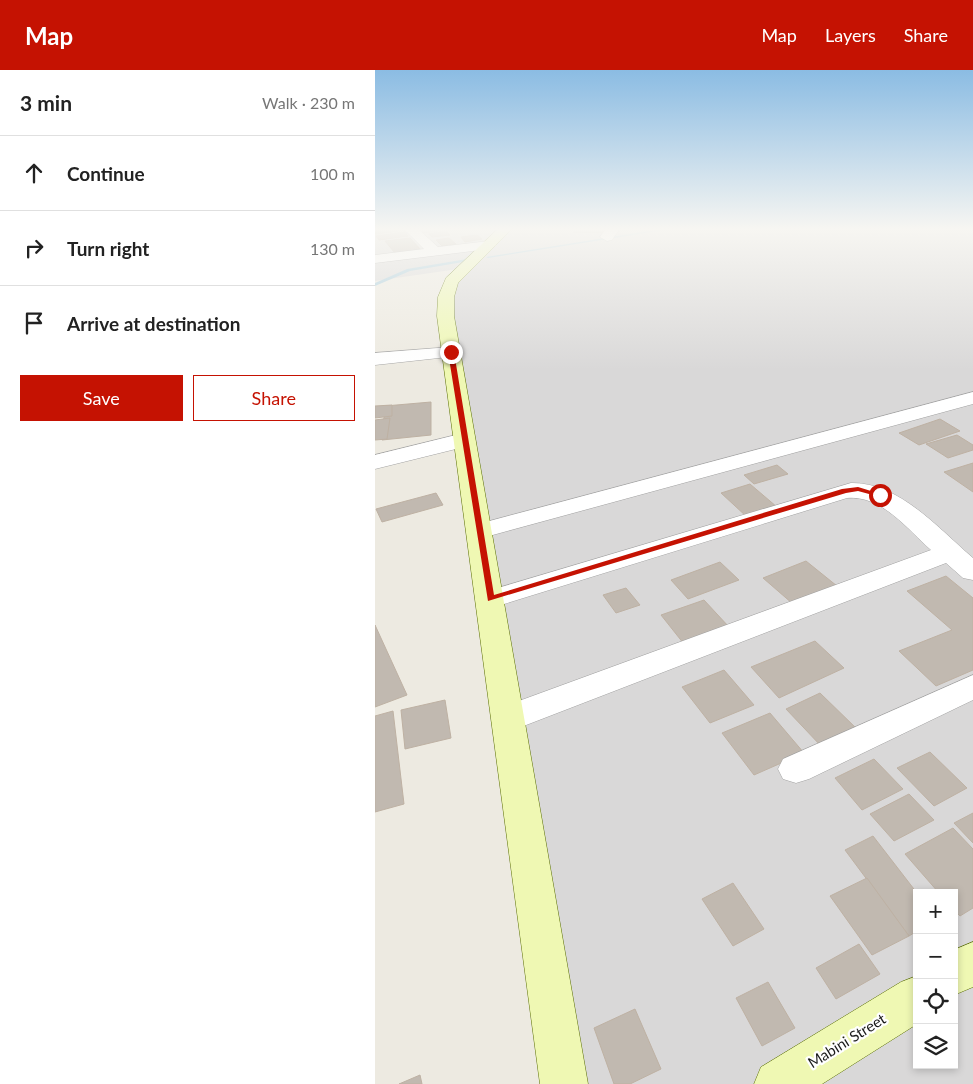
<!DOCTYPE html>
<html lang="en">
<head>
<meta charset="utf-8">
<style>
  body { margin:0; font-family:Lato,sans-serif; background:#f6f6f6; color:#222 }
  .controls { position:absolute; right:15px; bottom:15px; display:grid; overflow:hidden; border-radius:0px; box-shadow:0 2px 8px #0003 }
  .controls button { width:45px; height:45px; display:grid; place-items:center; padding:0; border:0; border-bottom:1px solid #e0e0e0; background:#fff; color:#222; font:25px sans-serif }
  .stop { position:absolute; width:15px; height:15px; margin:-11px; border:4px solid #c51202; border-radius:50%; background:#fff }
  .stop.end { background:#c51202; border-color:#fff; box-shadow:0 1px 5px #0008 }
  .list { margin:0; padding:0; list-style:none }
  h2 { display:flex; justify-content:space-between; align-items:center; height:65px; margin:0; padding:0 20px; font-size:21px }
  h2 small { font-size:16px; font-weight:400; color:#767676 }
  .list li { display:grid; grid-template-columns:32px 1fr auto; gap:15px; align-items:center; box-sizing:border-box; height:75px; padding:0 20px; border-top:1px solid #e0e0e0 }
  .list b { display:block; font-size:19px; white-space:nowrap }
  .list em { font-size:16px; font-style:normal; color:#767676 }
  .actions { display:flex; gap:10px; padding:15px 20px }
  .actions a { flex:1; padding:11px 0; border:1px solid #c51202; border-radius:0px; text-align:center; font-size:18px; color:#c51202 }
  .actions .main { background:#c51202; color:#fff }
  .icon { flex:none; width:28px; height:28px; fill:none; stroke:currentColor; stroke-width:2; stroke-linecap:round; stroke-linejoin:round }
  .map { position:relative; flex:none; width:598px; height:1014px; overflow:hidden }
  header { display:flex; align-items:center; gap:30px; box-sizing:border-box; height:70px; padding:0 25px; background:#c51202; color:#fff }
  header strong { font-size:24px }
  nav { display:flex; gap:28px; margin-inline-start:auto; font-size:18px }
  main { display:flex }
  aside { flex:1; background:#fff }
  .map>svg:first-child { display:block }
</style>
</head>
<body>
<header>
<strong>Map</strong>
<nav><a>Map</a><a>Layers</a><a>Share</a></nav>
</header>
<main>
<aside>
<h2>3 min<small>Walk · 230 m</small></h2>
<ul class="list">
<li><svg class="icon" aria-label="ahead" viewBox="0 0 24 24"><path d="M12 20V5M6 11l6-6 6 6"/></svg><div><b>Continue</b></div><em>100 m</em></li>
<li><svg class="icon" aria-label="right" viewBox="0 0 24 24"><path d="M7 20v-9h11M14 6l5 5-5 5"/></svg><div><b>Turn right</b></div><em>130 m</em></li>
<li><svg class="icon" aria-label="arrive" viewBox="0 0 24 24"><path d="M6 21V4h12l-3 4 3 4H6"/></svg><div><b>Arrive at destination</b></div></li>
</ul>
<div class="actions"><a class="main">Save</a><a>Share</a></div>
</aside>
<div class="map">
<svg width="598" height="1014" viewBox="0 0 598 1014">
  <rect width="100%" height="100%" fill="#edeae1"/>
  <path fill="#d9d8d8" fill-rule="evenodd" d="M0,158h598v856h-402l-125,-793 19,-23 -90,13zM542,823h37v172h-37z"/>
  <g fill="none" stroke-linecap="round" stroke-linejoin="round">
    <g fill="#a1c9db" fill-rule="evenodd">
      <path d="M292,158h11l-190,30 -2,-1z"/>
      <path d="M92,189h2v2l-59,10 -35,15v-3l32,-14z"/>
    </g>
  </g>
  <g fill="#c1b9b0" stroke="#beb1a3">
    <path d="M19,158l3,3 -22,3v-4z"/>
    <path d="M63,158l3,2 -18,3 -5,-4z"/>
    <path d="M201,158h31l-3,5 -31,-1z"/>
    <path d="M71,161l4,4 -18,2 -3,-3z"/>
    <path d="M30,162l3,4 -29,4 -3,-4z"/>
    <path d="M102,165l5,4 -17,3 -4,-5z"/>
    <path d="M35,168l11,12 -26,3 -10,-12z"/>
    <path d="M74,168l7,6 -14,2 -6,-6z"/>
    <path d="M56,332v33l-49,5 3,-34z"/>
    <path d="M17,335v11l-17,2v-12z"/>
    <path d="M15,348l-3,21 -12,1v-20z"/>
    <path d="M565,349l20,12 -41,14 -20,-12z"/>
    <path d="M582,365l16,10v5l-25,8 -22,-14z"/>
    <path d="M598,393v29l-29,-20z"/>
    <path d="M402,395l11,9 -34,10 -10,-9z"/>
    <path d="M375,414l27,23 -30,10 -26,-24z"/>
    <path d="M61,423l7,12 -61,17 -6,-13z"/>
    <path d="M431,491l31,25 -44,18 -30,-26z"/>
    <path d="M345,492l19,18 -51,19 -17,-19z"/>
    <path d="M571,506l27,22v72l-37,16 -37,-35 53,-21 -45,-39z"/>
    <path d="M251,518l14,17 -24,8 -13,-18z"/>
    <path d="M329,530l25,27 -45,17 -23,-29z"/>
    <path d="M0,555l32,70 -32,12z"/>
    <path d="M440,571l29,27 -65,30 -28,-31z"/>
    <path d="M349,600l30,35 -44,18 -28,-36z"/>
    <path d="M445,623l37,36 -36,17 -35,-37z"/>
    <path d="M70,630l6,38 -46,11 -4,-39z"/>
    <path d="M18,641l11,93 -29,8v-96z"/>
    <path d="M395,643l34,40 -50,22 -32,-42z"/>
    <path d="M555,682l37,36 -33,18 -37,-38z"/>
    <path d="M499,689l29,30 -41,21 -27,-32z"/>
    <path d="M534,724l25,26 -40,21 -24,-27z"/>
    <path d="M598,743v30l-19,-20z"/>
    <path d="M578,758l20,21v59l-13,8 -6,-6v-17h-15l-34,-39z"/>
    <path d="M498,766l44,57v38l-8,5 -64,-86z"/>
    <path d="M492,808l42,58 -37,19 -42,-59z"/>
    <path d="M358,813l31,46 -31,17 -31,-47z"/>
    <path d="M484,874l21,30 -44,25 -20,-31z"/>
    <path d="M393,912l27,46 -33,18 -26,-48z"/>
    <path d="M260,939l26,60 -31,15h-16l-20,-56z"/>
    <path d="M45,1005l2,9h-23z"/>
  </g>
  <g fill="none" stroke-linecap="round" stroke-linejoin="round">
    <g stroke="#a2a2a2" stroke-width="1">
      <g id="street">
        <path d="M28,158h14l21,19 51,-6 7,4 -7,4 -114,14v-8l49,-6z"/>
        <path d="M232,158h13l-8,12 -5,1 -7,-4z"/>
        <path d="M76,277l6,1 3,4 -3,4 -82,9v-12z"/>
        <path d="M598,322v12l-484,132 -9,3 -9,-3 -4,-5 4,-5z"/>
        <path d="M89,363l8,2 3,5 -3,5 -97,24v-14z"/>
        <path d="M476,413c48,-1 88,46 122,75v22l-10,-2 -17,-15 -425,164 -12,3 -12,-3 -5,-9 5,-9 434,-159c-24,-21 -49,-55 -84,-52l-356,110 -10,-3 -4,-6 4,-6z"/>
        <path d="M598,605v25l-164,79 -13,4 -13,-4 -5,-10 5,-10z"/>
      </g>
    </g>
    <g stroke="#5b6f05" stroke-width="1">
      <g id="secondary">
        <path d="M124,158h14l-55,55 -4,14v19l134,768h-48l-103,-768 1,-19 8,-19z"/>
        <path d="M598,872v45l-19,8v-45z"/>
        <path d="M542,906v48l-95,60h-68l7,-17 140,-85z"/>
      </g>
    </g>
    <use href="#street" fill="#fff" fill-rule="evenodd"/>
    <use href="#secondary" fill="#eff8b3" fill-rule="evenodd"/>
  </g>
  <linearGradient id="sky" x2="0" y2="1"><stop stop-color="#8bbce3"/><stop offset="0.53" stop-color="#f7f6f2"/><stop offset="1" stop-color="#f7f6f2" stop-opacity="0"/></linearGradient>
  <rect width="598" height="300" fill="url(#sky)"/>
  <path fill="#c51202" d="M76,280l3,2 40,243 348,-106 16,-2 26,8 -4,2 -22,-6 -12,2 -358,108 -40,-249z"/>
  <g text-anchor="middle" stroke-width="4.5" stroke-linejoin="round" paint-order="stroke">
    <g font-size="15" fill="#1b1b1b" stroke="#fff">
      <text transform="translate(472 971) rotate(-32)" y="5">Mabini Street</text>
    </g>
  </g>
</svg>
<div class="controls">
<button>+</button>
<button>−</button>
<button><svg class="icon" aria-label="locate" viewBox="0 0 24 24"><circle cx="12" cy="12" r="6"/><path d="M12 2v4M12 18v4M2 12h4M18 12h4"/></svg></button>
<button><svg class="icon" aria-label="layers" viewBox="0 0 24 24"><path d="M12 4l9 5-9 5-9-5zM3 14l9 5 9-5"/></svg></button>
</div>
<div class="stop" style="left:505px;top:425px"></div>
<div class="stop end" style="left:76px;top:282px"></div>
</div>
</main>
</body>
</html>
